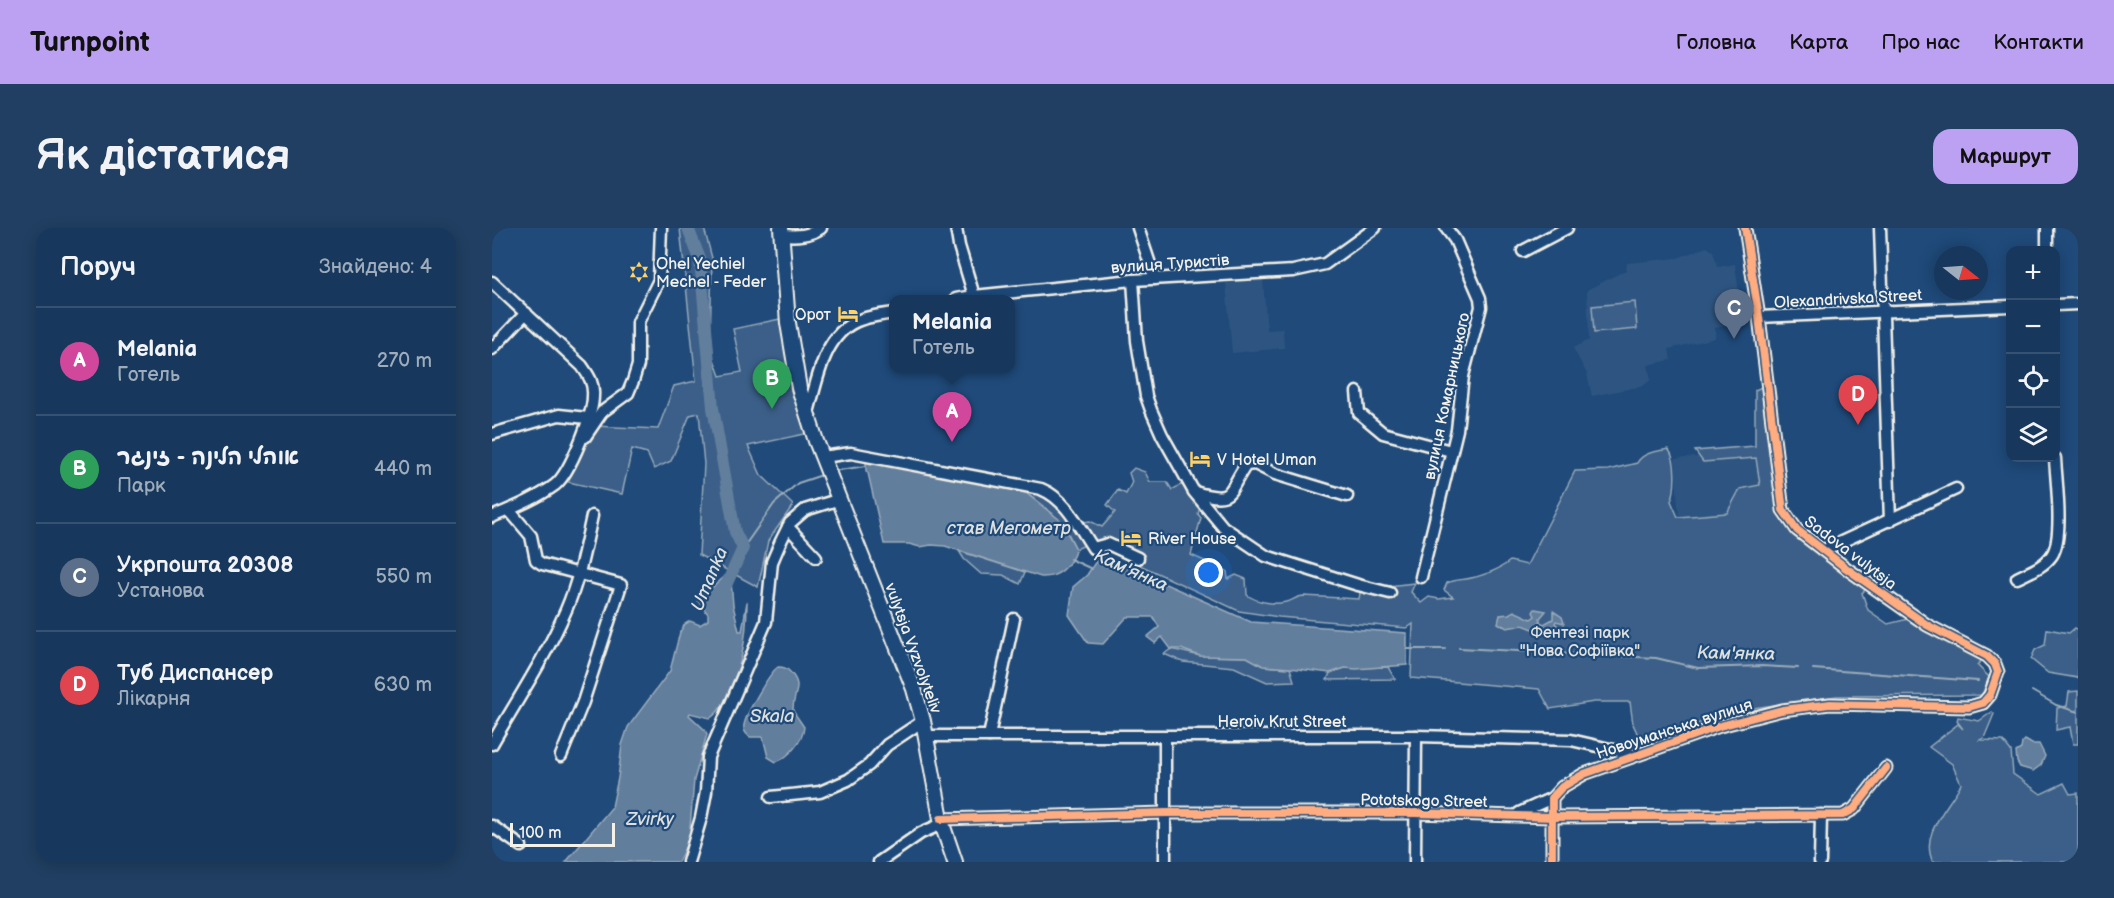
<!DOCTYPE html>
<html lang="uk">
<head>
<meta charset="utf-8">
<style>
  body { margin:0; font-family:"Balsamiq Sans","Playpen Sans Hebrew",sans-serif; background:#203f62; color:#f1f3f6 }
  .controls { position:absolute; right:18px; top:18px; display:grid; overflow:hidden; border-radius:12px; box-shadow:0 3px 15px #0003 }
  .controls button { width:54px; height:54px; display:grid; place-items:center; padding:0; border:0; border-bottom:2px solid #365272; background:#17385c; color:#f1f3f6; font:30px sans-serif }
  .compass { position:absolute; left:1442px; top:18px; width:54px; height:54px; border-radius:50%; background:#17385c; box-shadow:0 3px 15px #0003; rotate:107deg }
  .scale { position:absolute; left:18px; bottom:15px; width:105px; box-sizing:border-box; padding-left:6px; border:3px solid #f4f1e8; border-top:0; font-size:16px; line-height:21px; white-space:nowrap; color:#f4f1e8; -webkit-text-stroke:4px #1f4a7a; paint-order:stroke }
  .you { position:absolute; left:717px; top:345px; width:21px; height:21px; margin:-15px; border:4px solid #fff; border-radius:50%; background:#1a73e8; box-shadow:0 0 0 9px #1a73e833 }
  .badge { display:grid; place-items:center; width:39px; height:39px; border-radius:50%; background:#bca0f2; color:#fff; font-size:20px; font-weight:700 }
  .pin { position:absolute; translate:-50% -50px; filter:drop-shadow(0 2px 3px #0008) }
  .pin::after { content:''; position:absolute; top:32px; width:21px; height:18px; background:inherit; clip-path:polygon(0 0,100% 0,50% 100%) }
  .popup { position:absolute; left:397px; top:67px; width:126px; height:78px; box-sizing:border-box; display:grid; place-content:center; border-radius:12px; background:#17385c; filter:drop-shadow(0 2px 4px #0005); font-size:20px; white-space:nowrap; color:#9eacbb }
  .popup b { font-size:22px; color:#f1f3f6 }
  .popup::after { content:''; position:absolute; left:50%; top:100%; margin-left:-12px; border:12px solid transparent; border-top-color:#17385c }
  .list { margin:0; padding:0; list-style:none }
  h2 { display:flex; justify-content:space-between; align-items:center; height:78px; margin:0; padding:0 24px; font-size:26px }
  h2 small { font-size:20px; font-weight:400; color:#9eacbb }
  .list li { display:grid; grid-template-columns:39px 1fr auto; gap:18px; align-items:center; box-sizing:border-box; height:108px; padding:0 24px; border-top:2px solid #365272 }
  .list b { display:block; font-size:22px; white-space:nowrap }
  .list p { margin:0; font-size:20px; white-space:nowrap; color:#9eacbb }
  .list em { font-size:20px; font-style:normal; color:#9eacbb }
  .icon { flex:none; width:33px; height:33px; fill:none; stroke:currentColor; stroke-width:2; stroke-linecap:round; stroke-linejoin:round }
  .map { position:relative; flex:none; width:1586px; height:634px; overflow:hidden; border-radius:18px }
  header { display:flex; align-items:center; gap:36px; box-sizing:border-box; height:84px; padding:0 30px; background:#bca0f2; color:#111 }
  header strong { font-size:28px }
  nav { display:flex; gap:33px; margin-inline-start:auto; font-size:21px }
  .intro { display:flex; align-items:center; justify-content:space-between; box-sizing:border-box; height:144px; padding:0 36px }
  h1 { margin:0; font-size:42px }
  .button { padding:15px 27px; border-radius:18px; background:#bca0f2; color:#111; font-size:21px; font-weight:700 }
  main { display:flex; gap:36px; padding:0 36px }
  aside { flex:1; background:#17385c; border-radius:18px; box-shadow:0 3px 15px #0003 }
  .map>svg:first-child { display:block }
</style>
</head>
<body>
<header>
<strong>Turnpoint</strong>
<nav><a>Головна</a><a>Карта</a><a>Про нас</a><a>Контакти</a></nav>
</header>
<div class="intro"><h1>Як дістатися</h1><a class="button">Маршрут</a></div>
<main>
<aside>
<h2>Поруч<small>Знайдено: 4</small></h2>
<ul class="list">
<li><span class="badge" style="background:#d1479c">A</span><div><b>Melania</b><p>Готель</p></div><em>270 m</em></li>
<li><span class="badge" style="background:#2e9e5b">B</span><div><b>אוהלי הלינה - זינגר</b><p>Парк</p></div><em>440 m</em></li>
<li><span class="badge" style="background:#5c6f8a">C</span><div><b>Укрпошта 20308</b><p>Установа</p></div><em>550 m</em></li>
<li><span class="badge" style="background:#e0444e">D</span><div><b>Туб Диспансер</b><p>Лікарня</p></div><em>630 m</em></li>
</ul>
</aside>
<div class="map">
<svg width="1586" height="634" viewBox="0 0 1586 634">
  <rect width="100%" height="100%" fill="#1f4a7a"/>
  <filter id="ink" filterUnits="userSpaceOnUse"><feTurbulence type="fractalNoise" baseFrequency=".0167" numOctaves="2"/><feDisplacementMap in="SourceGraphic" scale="12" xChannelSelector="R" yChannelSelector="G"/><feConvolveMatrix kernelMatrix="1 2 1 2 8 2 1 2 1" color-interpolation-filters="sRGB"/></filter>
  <g filter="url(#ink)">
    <g fill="#2d5581">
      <path d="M1215,19l6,4 5,16 17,-3 8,58 -28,6v10l-46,11 2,11 -23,5 3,15 -8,6 -51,10 -5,-22 -14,-26 16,-8 -2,-50 39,-20 1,-7 50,-5z"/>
      <path d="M771,52l4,50 16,-1 1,19 -52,5 -6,-70z"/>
      <path d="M1271,222l2,69 -86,2 -4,-62z"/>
    </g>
    <g fill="#3a5f88" stroke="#97a8b8" stroke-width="1.5">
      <path d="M188,0h24l8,30 -2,90 10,28 22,-4 -9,-43 52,-11 24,115 -61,13 13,29 32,30 -25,36 -10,46 -59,-32 5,-91 -5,-51 -9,2 -19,46 -17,8 -7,-16 -15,-4 -10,45 -58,-13 30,-55 64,3 16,-43 22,-5z"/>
      <path d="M1143,74l2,27 -43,4 -2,-27z"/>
      <path d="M1276,156l15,125 13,21 74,55 -8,8 6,17 20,14 28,-7 71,39 -10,9 12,12 -7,18 -145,1 -91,13 -99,30 -9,-4 -5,-11 -3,-22h-36l-44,7 -11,-20 -128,-11 2,-54 -6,4 -128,-11 -40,-6 -140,-65 -14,-1 -9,4 -8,-16 -16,-20 -26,-20 -42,-10 57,6 35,34 14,-2 12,6 13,-15 -8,-7 11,-15 8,4 6,-12 -3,-9 5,-5 11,4 5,10h17l5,8 10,-6 18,23 -2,7 3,4 -10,37 36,16 1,8 8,-4 10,4 1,16c10,7 26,10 39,7 7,-1 10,-6 18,-6l55,3 2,-13 9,2 45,-5 -4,9 10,11 8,-6 10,2 14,-2 -9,-7 3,-7c7,-3 12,-3 19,-4 14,-2 33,-9 44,-18l17,4 48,-94 33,-1 29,-7c6,-11 19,-11 31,-14 9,9 8,41 3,52l7,16 49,-4 13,-24 20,-4 -4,-27 -53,4 -8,-11 60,-5v-56z"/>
      <path d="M467,323l66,21 -5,12 -17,-9 -22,-1 -17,-15z"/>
      <path d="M1583,400l3,2v48l-30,-5 -17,-14 4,-9 10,-5 2,-16 22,4z"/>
      <path d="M679,421l29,7 47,1 17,9 26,2 4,13 -27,1 -33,-15 -51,-5 -19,-8z"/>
      <path d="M896,439l7,12 -68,1 3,-7 15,-5z"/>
      <path d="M1586,463v53h-5l-3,-17 -14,3 1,-22 10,-2 2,-14z"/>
      <path d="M1500,484l2,2 -10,24 -4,2 23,1 8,10 2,23 28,20 23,-11 6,11 8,-1v69h-145c-14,-28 15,-54 28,-78l-9,-20 -23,-17 29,-23 5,5 -6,-8 1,-4 21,4z"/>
    </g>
    <g fill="#627e9d" stroke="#9cacbb" stroke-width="1.5">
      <path d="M374,233l118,22 42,10 34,27 16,29c-6,17 -16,29 -35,28l-96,-31 -14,-1 -11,2 -11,-3h-25l-16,-71 -2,-2z"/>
      <path d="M608,327l151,67 156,11v32l-51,4 -11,-1 -15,5 -40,-5 -27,-2 -16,-9 -47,-1 -19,-7h-10l-9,-12 -7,6 -8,-6 12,-10 -6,-10h-26l-24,27 -15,-1 -19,-28 4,-28 14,-12z"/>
      <path d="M231,350l8,3 2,24 6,26h3l5,-29c0,35 -5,68 -22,99 -5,7 -7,13 -15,17l-20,-5 -1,2 16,15 2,4 -13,46 -5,60 -11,22h-112l46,-55 6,-29 4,-33 6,-18 42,-56 10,-39 5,-8 5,-3 10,4 8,-5v-6l-10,-13 -1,-4 6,-7 11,-4z"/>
      <path d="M1043,381l11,2 -6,7v4l4,2 9,-5v-8l9,6 2,6 -8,-2 -1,2 2,2 -2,3 4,1 5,-4 -1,6 -9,4 -5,-4h-11l-15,-6 -16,3 -9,-5 2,-8 9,-1 5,-3 17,8 4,-3 -2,-4z"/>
      <path d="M286,439c6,0 9,1 13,6 13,15 1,21 2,38l11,16c-1,14 -15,30 -28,35l-8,-5 -5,-20h-13c-4,-3 -7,-7 -6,-12 2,-11 25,-52 34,-58z"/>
      <path d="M1533,512l7,4h7l6,12 -4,9 -8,6 -13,-4 -3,-5 -1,-10 5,-3 1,-6z"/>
    </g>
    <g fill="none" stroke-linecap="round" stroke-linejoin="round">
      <g stroke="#9cacbb" stroke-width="2">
        <path d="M341,243l33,-5"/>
        <path d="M251,320l31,-44 24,-21 27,-9"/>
        <path d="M578,331l22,10"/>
        <path d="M967,420l197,10 42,10 64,-2 36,2"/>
        <path d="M914,421h39"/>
        <path d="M1321,441l165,12"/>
        <path d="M1540,463l24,14 22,7"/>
      </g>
      <path stroke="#627e9d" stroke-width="12" d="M196,0l12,31 13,149 22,124 8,16 -21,46"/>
      <g stroke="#f4f1e8" stroke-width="15">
        <g id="minor">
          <path d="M464,0l3,18 16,53"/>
          <path d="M646,0l17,51"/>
          <path d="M1388,0l10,293"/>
          <path d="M1555,0v22"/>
          <path d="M290,7c15,1 27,1 39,-7"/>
          <path d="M1031,23l44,-23"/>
          <path d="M641,52l4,61 9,55 5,14 11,25 32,57 29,35 43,29 92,29 32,8"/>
          <path d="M0,54l90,84c7,10 12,17 11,30 0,19 -23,77 -38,89 -19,14 -42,23 -63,32"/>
          <path d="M464,71l18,-3 159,-16 160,-9 32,-7 50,-36"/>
          <path d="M1564,77l22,-1"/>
          <path d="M1267,89l251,-11"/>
          <path d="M0,121l34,-36"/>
          <path d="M865,164l2,21 24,20 68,18"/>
          <path d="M315,188c10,-32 15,-80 50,-95 11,-5 25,-6 37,-8"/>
          <path d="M0,206l67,-19 28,3"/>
          <path d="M93,209l17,-25 26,-19 5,-12 5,-16v-43l21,-42 2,-52"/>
          <path d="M331,229l28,-4 190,36c25,10 38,38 52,59l15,-4 30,14"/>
          <path d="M703,264c40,12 32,0 51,-27l9,-1 20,10 72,22"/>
          <path d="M17,282l22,26 5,24 6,4 79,21 -38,117 -22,54"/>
          <path d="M296,299l28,30"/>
          <path d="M1332,322l132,-61"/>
          <path d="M929,349l36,-147 6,-54 18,-69 -1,-9 -25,-58 -9,-12"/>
          <path d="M1525,350c12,-6 27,-11 35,-23 12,-18 4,-75 3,-97"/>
          <path d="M435,508h489l155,4 65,15"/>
          <path d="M497,508l25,-117"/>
          <path d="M673,509v125"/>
          <path d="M0,516c25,-44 54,-87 74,-134 13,-30 19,-62 26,-94"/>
          <path d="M279,569l49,-5 28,-12 21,-15 18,-20 36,-24"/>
          <path d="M1027,585l33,-15"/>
          <path d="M449,591l224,-6h251l136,4 291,-2 11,-6 32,-41"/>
          <path d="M0,598l29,20"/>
          <path d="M196,634l13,-44 5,-26 2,-35 58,-135 6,-60 9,-21 9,-18 15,-13 35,-11"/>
          <path d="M387,634l42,-29 21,-9"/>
          <path d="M923,634l1,-126"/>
          <path d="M1060,634v-64l10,-11 22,-13 136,-48 62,-16 48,-6 139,3 14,-4 7,-8 8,-23 -3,-8 -8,-8 -60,-31 -81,-57 -49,-38 -14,-20 -24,-193 -14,-89"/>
          <path d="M1328,634l1,-47"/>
        </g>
      </g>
      <g stroke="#f4f1e8" stroke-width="18">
        <path id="major" d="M289,0l7,95 11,65 17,53 98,248 9,32 19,103 13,38"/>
      </g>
      <use href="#minor" stroke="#1f4a7a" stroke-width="10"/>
      <use href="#major" stroke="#1f4a7a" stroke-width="14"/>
      <g stroke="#1f4a7a" stroke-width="11">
        <g id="cycleway">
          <path d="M449,591l224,-6h251l136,4 291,-2 11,-6 32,-41"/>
          <path d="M1060,634v-64l10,-11 22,-13 136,-48 62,-16 48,-6 139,3 14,-4 7,-8 8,-23 -3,-8 -8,-8 -60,-31 -81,-57 -49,-38 -14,-20 -24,-193 -14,-89"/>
        </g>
      </g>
      <use href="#cycleway" stroke="#ffac80" stroke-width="8"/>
    </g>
  </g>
  <defs>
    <g id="synagogue-bare" transform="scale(1.62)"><path d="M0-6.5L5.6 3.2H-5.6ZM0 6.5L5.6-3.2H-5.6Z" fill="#ffd166" stroke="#1f4a7a" stroke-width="2.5" paint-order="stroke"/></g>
    <g id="hotel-bare" transform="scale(1.62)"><path d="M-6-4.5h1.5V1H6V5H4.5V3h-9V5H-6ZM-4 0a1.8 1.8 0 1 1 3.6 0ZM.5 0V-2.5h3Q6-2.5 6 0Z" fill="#ffd166" stroke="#1f4a7a" stroke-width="2.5" paint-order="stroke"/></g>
  </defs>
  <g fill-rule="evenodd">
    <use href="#synagogue-bare" x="147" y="44"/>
    <use href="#hotel-bare" x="356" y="86"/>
    <use href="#hotel-bare" x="708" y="231"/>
    <use href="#hotel-bare" x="639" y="310"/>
  </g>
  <g text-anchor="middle" stroke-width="4.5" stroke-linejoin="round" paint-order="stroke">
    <g font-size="16" fill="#f4f1e8" stroke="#1f4a7a" text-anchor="start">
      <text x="164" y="41">Ohel Yechiel<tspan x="164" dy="18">Mechel - Feder</tspan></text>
      <text x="339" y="92" text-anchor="end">Орот</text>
      <text x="725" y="237">V Hotel Uman</text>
      <text x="656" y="316">River House</text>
    </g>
    <g font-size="16" fill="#f4f1e8" stroke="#1f4a7a">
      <text transform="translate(678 35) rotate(-4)" y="6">вулиця Туристів</text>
      <text transform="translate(1356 70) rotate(-3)" y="6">Olexandrivska Street</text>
      <text transform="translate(954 168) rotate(-78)" y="6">вулиця Комарницького</text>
      <text transform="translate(1359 324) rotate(37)" y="6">Sadova vulytsja</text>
      <text transform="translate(422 420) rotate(70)" y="6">vulytsja Vyzvolyteliv</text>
      <text x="790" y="499">Heroiv Krut Street</text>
      <text transform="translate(1182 500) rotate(-18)" y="6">Новоуманська вулиця</text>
      <text transform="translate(932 572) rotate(1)" y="6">Pototskogo Street</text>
    </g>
    <g font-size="16" fill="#e1e2de" stroke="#1f4a7a">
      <text x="1088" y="410">Фентезі парк<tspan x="1088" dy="18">"Нова Софіївка"</tspan></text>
    </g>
    <g font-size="18" font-style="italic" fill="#dee0dd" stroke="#1f4a7a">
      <text x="517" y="306">став Мегометр</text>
      <text transform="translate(639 342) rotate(24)" y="6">Кам'янка</text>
      <text transform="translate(217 351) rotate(-67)" y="6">Umanka</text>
      <text transform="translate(1244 425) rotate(1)" y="6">Кам'янка</text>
      <text x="280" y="494">Skala</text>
      <text x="158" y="597">Zvirky</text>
    </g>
  </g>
</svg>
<div class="controls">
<button>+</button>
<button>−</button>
<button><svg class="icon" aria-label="locate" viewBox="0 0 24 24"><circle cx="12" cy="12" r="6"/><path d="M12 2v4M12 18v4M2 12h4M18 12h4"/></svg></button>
<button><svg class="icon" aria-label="layers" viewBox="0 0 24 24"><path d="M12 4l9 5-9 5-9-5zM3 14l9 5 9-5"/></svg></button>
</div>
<svg class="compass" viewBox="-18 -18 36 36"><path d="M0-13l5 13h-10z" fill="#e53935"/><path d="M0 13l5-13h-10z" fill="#9eacbb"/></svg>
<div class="scale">100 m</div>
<div class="you"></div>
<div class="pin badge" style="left:460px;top:214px;background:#d1479c">A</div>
<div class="popup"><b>Melania</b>Готель</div>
<div class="pin badge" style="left:280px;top:181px;background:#2e9e5b">B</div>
<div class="pin badge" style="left:1242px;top:111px;background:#5c6f8a">C</div>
<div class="pin badge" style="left:1366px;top:197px;background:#e0444e">D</div>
</div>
</main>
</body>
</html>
